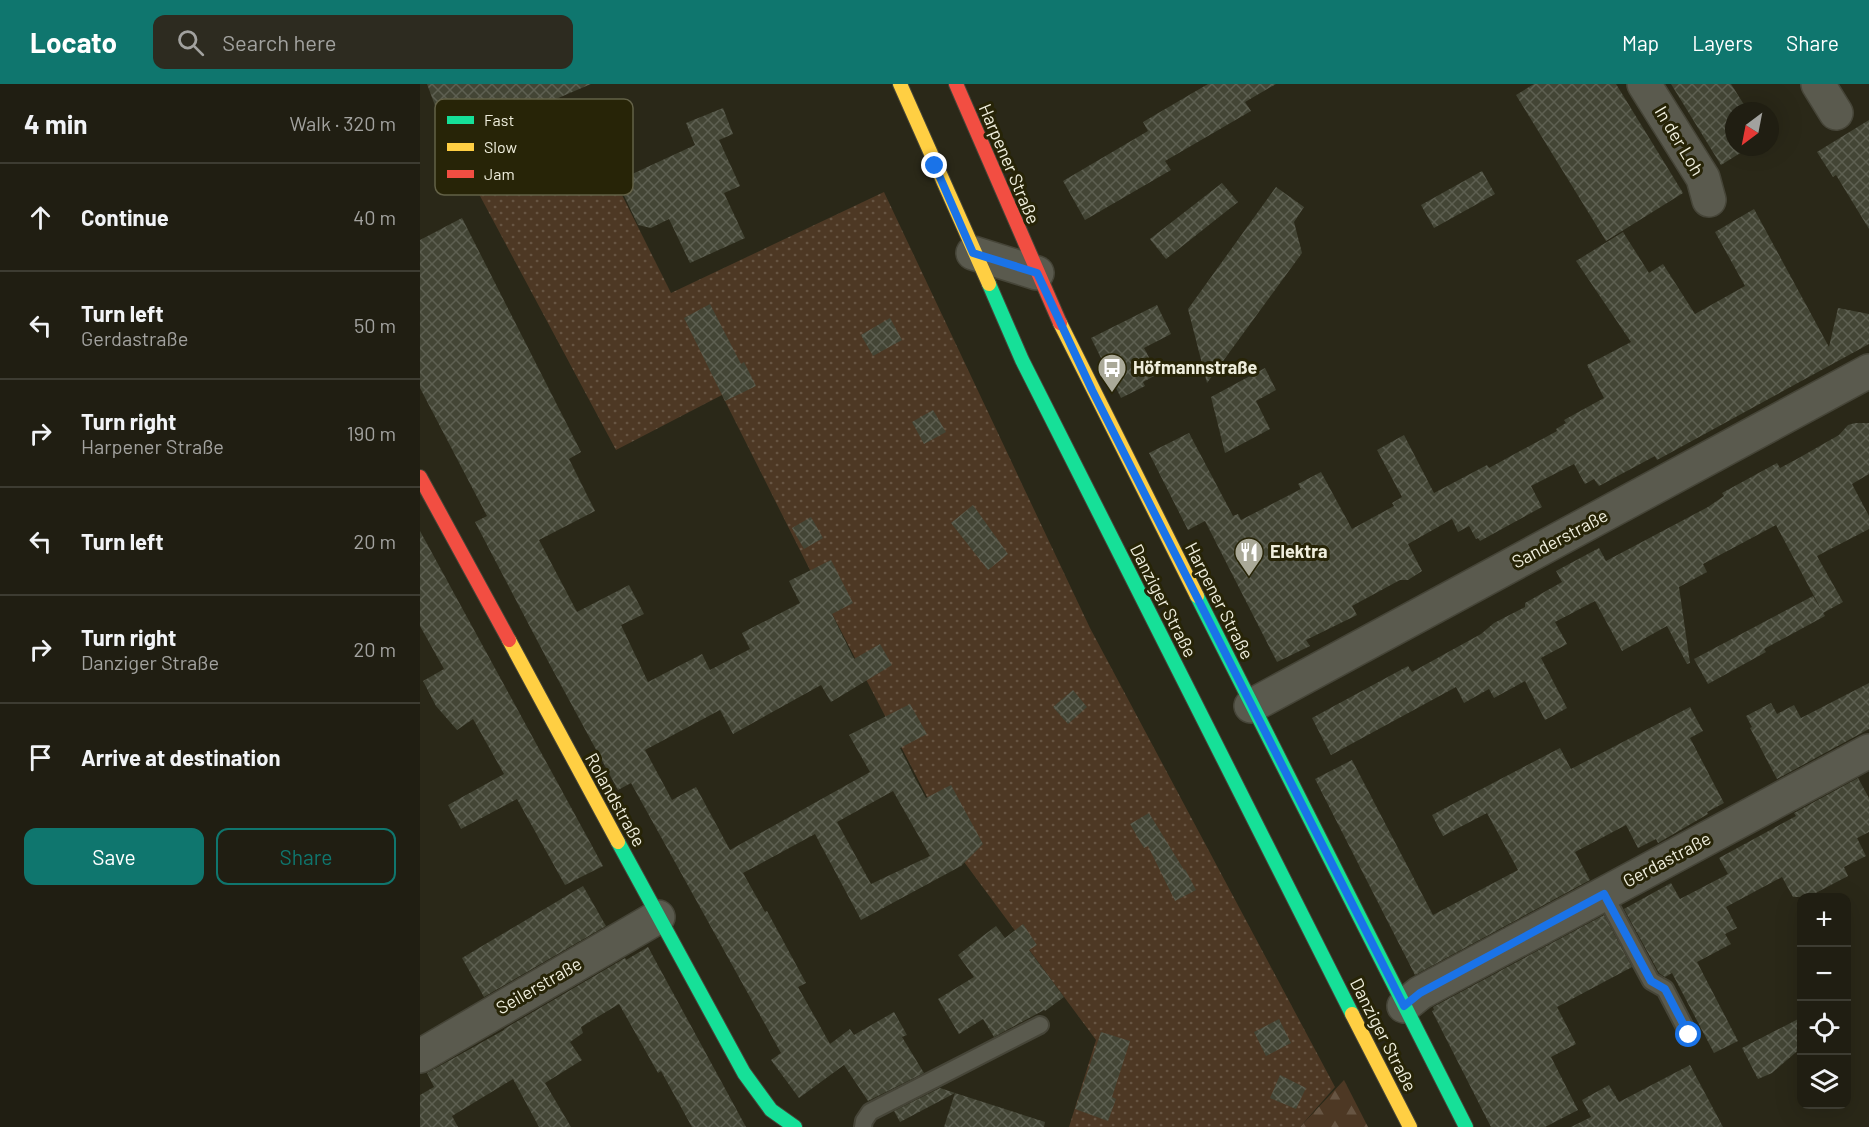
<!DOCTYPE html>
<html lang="en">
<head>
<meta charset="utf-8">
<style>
  body { margin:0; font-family:Barlow,sans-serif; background:#2d2b20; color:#f1f3f6 }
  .controls { position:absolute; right:18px; bottom:18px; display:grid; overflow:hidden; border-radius:12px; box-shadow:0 6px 24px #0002 }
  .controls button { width:54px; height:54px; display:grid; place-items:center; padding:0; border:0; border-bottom:2px solid #3d3c32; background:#201e12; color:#f1f3f6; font:30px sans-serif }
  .compass { position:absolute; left:1305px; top:18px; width:54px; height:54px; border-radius:50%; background:#201e12; box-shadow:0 6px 24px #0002; rotate:212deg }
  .stop { position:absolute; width:18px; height:18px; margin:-14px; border:4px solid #1a73e8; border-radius:50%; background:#fff }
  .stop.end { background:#1a73e8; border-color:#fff; box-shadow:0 2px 6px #0008 }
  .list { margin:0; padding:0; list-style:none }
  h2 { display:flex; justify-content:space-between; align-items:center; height:78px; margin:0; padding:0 24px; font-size:26px }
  h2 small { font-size:20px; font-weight:400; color:#a2a29f }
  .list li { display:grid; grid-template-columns:39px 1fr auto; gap:18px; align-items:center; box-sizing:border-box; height:108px; padding:0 24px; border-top:2px solid #3d3c32 }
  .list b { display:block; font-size:22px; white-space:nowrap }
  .list p { margin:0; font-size:20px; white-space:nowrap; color:#a2a29f }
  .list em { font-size:20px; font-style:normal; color:#a2a29f }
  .actions { display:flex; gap:12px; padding:18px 24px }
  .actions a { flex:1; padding:14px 0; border:2px solid #0f766e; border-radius:12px; text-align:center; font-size:21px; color:#0f766e }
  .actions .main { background:#0f766e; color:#fff }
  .icon { flex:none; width:33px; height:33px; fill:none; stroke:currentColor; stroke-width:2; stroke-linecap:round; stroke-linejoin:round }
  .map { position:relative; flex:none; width:1449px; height:1043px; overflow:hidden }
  header { display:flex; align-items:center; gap:36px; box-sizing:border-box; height:84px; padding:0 30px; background:#0f766e; color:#fff }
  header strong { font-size:28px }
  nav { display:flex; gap:33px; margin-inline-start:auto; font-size:21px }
  .search { width:420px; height:54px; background:#2d2b20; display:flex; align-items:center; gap:15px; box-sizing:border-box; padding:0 21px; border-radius:12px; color:#a2a29f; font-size:22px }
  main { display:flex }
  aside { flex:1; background:#201e12 }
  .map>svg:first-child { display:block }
</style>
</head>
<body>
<header>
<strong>Locato</strong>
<div class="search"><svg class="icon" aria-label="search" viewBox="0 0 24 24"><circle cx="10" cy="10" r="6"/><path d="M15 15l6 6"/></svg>Search here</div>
<nav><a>Map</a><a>Layers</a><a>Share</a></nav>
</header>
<main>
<aside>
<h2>4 min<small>Walk · 320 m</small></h2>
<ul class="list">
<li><svg class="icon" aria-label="ahead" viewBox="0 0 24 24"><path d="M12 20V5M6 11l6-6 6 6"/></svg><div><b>Continue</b></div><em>40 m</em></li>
<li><svg class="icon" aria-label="left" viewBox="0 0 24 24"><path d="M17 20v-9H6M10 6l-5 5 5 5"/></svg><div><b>Turn left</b><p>Gerdastraße</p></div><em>50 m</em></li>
<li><svg class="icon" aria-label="right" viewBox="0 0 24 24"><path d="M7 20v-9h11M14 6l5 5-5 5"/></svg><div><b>Turn right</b><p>Harpener Straße</p></div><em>190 m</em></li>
<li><svg class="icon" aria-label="left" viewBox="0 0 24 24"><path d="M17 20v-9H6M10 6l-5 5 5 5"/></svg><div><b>Turn left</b></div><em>20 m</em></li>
<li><svg class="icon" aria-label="right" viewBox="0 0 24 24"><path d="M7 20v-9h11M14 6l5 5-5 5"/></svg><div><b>Turn right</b><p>Danziger Straße</p></div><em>20 m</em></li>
<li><svg class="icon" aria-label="arrive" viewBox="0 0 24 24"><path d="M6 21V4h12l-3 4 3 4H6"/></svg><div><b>Arrive at destination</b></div></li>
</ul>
<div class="actions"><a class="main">Save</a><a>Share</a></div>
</aside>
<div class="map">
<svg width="1449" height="1043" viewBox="0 0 1449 1043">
  <defs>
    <pattern id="forest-firs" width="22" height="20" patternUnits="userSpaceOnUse" patternTransform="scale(1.5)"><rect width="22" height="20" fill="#4d3824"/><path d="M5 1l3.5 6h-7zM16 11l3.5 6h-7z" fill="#675543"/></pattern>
    <pattern id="park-dots" width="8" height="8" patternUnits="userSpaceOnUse" patternTransform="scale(1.5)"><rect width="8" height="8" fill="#4d3824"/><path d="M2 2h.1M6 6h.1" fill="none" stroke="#675543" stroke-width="1.8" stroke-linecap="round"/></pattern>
    <pattern id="building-cross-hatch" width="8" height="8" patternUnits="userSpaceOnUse" patternTransform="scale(1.5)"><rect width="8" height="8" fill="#434535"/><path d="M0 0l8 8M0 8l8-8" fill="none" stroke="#5e6052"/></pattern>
  </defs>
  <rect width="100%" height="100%" fill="#2a2818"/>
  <path fill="url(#forest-firs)" d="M924,996l24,47h-68z"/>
  <path fill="url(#park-dots)" d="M134,58l14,29 35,-14 68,136 213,-101 206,436 245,459 -35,40h-231l27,-87 -143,-193 -125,-241 -106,-211 -106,55 -144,-269z"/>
  <g fill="url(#building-cross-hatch)" fill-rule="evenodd">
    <path d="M7,0h164l-105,45 -9,-24 -37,14z"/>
    <path d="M788,0h68l-31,18 6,9 -86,50 6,9 -86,50 -22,-39 85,-50 -5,-9z"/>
    <path d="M1114,0h82l67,109 -77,48 -90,-146z"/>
    <path d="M1251,0h60l17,27h-14v36h16l-29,18z"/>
    <path d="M303,24l10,26 -14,6 21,46 -16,7 21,45 -55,25 -21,-44 -18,9 -13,-3 -21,-44 78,-36 -9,-22z"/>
    <path d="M1449,36v109l-33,-54 -3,2 -16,-25z"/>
    <path d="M1062,87l13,23 -61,34 -13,-23z"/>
    <path d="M802,99l16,19 -72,57 -16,-20z"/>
    <path d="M856,103l28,20 -10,15 8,31 -95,130 -19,-74z"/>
    <path d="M1334,125l75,138 9,-39 31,6v30l-212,116 -2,-4 -56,30 -5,-7 -9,5 -11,-20 -43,22 11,21 -62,34 -2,-3 -2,1 -7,-13 -11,6 -6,-13 -44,25 14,27 -14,9h-8l-48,26 5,9 -51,25 4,6 -33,16 -72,-141 -17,9 -39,-77 40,-20 44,83 5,-2 3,6 60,-31 -3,-5 23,-12 31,57 42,-23 -2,-3 10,-6 -25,-47 27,-15 30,58 53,-28 2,3 68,-37 -1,-2 10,-6 -2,-3 40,-22 -17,-33 44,-23 -55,-81 47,-29 26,41 14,-9 32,50 50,-28 -30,-54z"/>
    <path d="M42,134l119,234 -12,7 26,52 -56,29 38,72 52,-27 15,29 -23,11 27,57 54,-28 8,16 40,-21 -8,-16 58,-30 -11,-22 42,-21 22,43 -21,11 22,45 26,-15 12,21 -61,37 -10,-17 -88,49 -13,-24 -75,40 27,50 24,-13 34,63 140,-78 -21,-37 61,-31 17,30 -27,14 15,30 11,20 25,-13 32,59 -22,22 -100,54 -46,-86 -72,39 22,39 2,-1 39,72 -8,4 32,57 20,-15 4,6 40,-23 13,23 -5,2 22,36 -56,28 -24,-36 -45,33 -28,-38 10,-7 -150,-270 -13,7 -69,-127 -74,-141 12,-6 -67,-128v-148zM473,707l37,65 -59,28 -34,-62z"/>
    <path d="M290,220l31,60 3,-2 12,24 -31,15 -41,-83z"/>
    <path d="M737,221l14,29 -27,14 14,26 -15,8 2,4 -24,12 -30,-60z"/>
    <path d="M470,234l12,22 -29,16 -12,-21z"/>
    <path d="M845,284l11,22 -20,11 14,28 -45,24 -14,-56z"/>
    <path d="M513,326l13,22 -22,12 -12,-22z"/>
    <path d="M1435,339h14v51l-17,10 17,32v13l-52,27 26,46 -20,11 -47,-88 -73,39 4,8 -28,15 11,76 -3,1 -20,-38 -45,25 -27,-50 -40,21 12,22 -26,14 26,50 -22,12 -20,-39 -31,17 -5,-9 -25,14 -8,-16 -125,68 -19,-37 96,-52 4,6 69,-38 13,-11 31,-16v-4l37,-21 -6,-11 43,-23 7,13 102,-54 16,-11 -2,-3 55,-30 3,5 17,-9 42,-24 9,-10z"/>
    <path d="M553,421l35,49 -20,16 -37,-47z"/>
    <path d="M391,433l12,21 -19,11 -12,-21z"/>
    <path d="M0,447l183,335 -38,19 -48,-86 -56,30 -13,-24 56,-31 -31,-55 -16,11 -21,-24 -13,-25 21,-12 -24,-43z"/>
    <path d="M1393,512l12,20 -61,33 2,3 -58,32 -14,-25z"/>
    <path d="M1449,599v46l-92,50 -27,-51 2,-1 -6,-11 25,-13 6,11 17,-9 7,13z"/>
    <path d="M653,606l14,17 -19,17 -15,-17z"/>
    <path d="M1270,623l13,24 -13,7 34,65 -17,9 1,2 -50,29 -2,-4 -18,9 -12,-23 -51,27 15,28 -175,95 -100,-196 37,-19 81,155 85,-45 -31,-57 -44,23 -11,-21 128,-67 11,21z"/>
    <path d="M1438,694l11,20v34l-12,6 9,18 -22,11 4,9 -40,21h-15l-11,-20 -56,30 11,21 -12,6 6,10 -34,18 41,79 -24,12 -42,-80 -7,4 -6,-4 -35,-64 47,-26 9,16 48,-25 -9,-16 77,-42 -2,-3z"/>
    <path d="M729,729l35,57 1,-1 11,21 -21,11 -27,-55 -4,2 -14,-24z"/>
    <path d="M163,802l23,40 -122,71 -22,-39z"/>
    <path d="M1184,831l28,52 -75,40 19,37 -25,13 27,53 -33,17h-54l-59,-116 2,-1 -1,-3z"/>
    <path d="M603,840l14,21 -8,5 35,47 -19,14 -1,-1 -50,27 -11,-18 -24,15 -21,-35 36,-22 -16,-22 38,-29 9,12z"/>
    <path d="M228,863l98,180h-54l-31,-56 -3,2 -39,-69 -38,23 2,6 -13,9 12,18 -37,23 26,44h-32l-26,-48 -61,37 6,11h-38v-32l14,-8 -7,-14 77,-43v-1l121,-71 1,2z"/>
    <path d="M1382,933v30l-30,26 -14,6 -16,-31z"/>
    <path d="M859,935l12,24 -25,13 -12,-24z"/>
    <path d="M681,948l29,9 -18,56 4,2 -8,22 -33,-12z"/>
    <path d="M1270,981l33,62h-152l20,-10 -9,-17 27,-15 10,17z"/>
    <path d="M860,991l26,13 -10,21 -26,-11z"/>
    <path d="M520,1004l15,5 -55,29 -6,-11z"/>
    <path d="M535,1009l90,29 -1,5h-100z"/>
  </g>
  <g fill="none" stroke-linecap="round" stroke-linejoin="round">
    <g stroke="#464538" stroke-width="20">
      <g id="lane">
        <path d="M1184,810l47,87 14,8 24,46"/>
        <path d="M443,1043l1,-6 6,-9 170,-87"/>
      </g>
    </g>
    <g stroke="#464538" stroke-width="36">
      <g id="street">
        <path d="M1224,0l59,94 6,22"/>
        <path d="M1398,0l18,29"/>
        <path d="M553,169l64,20"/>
        <path d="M831,622l618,-335"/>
        <path d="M984,922l16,-13 449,-242"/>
        <path d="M0,972l238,-139"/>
      </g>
    </g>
    <g stroke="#464538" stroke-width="16">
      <g id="fast">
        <path d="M569,200l33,76 330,654"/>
        <path d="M777,512l269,531"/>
        <path d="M198,758l126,231 27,37 24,17"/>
      </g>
    </g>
    <g stroke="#464538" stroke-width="16">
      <g id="slow">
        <path d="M480,0l89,200"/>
        <path d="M640,239l137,273"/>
        <path d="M89,556l109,202"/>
        <path d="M932,930l58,113"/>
      </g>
    </g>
    <g stroke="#464538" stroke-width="16">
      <g id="jam">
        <path d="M536,0l104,239"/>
        <path d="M0,393l89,163"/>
      </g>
    </g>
    <use href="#lane" stroke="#5a5a4e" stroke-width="16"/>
    <use href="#street" stroke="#5a5a4e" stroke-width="33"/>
    <use href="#fast" stroke="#16e098" stroke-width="14"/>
    <use href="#slow" stroke="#ffcf43" stroke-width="14"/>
    <use href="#jam" stroke="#f24e42" stroke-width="14"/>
  </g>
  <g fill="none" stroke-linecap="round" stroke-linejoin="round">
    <path stroke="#1a73e8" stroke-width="8" d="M515,82l38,87 64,20 55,117 312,616 16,-13 184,-99 47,87 14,8 24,46"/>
  </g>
  <defs>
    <g id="bus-pin" transform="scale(1.5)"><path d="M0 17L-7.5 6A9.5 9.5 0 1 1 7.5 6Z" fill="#aaa998" stroke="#272407"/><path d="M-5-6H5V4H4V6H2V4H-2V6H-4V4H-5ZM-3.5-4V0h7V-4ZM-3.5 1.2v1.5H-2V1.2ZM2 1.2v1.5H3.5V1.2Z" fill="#fff"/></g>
    <g id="restaurant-pin" transform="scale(1.5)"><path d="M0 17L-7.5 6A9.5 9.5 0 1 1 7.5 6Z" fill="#aaa998" stroke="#272407"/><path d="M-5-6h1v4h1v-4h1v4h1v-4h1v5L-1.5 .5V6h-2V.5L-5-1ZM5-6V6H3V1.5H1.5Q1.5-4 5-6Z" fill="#fff"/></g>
  </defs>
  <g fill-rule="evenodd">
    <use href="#bus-pin" x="692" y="284"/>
    <use href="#restaurant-pin" x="829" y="468"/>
  </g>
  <g text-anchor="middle" stroke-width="6" stroke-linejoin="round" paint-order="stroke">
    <g font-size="18" fill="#efeedd" stroke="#272407">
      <text transform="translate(1259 57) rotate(59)" y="6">In der Loh</text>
      <text transform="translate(589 80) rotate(67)" y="6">Harpener Straße</text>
      <text transform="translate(1140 455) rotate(-28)" y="6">Sanderstraße</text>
      <text transform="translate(743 517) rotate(63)" y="6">Danziger Straße</text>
      <text transform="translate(799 517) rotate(63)" y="6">Harpener Straße</text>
      <text transform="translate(195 716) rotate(61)" y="6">Rolandstraße</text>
      <text transform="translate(1247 776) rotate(-28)" y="6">Gerdastraße</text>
      <text transform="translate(119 902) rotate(-30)" y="6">Seilerstraße</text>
      <text transform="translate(963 951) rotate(63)" y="6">Danziger Straße</text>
    </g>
    <g font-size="18" font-weight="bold" fill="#efeedd" stroke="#272407" text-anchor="start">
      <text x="713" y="290">Höfmannstraße</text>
      <text x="850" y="474">Elektra</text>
    </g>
  </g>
  <rect x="15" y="15" width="198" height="96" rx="9" fill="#272407" stroke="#636147" stroke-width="1.5"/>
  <rect x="27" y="32" width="27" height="8" fill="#16e098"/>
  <rect x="27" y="59" width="27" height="8" fill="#ffcf43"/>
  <rect x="27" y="86" width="27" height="8" fill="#f24e42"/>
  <g font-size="16" fill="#efeedd">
    <text x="64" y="42">Fast</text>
    <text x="64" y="69">Slow</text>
    <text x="64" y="96">Jam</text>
  </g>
</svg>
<div class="controls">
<button>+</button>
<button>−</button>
<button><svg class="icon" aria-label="locate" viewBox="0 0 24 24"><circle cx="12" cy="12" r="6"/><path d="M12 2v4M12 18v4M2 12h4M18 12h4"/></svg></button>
<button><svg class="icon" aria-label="layers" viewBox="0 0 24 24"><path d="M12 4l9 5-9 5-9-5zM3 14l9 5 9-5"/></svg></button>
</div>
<svg class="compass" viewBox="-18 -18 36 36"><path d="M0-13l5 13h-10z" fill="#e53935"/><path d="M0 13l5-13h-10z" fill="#a2a29f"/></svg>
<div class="stop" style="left:1269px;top:951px"></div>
<div class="stop end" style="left:515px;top:82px"></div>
</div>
</main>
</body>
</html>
